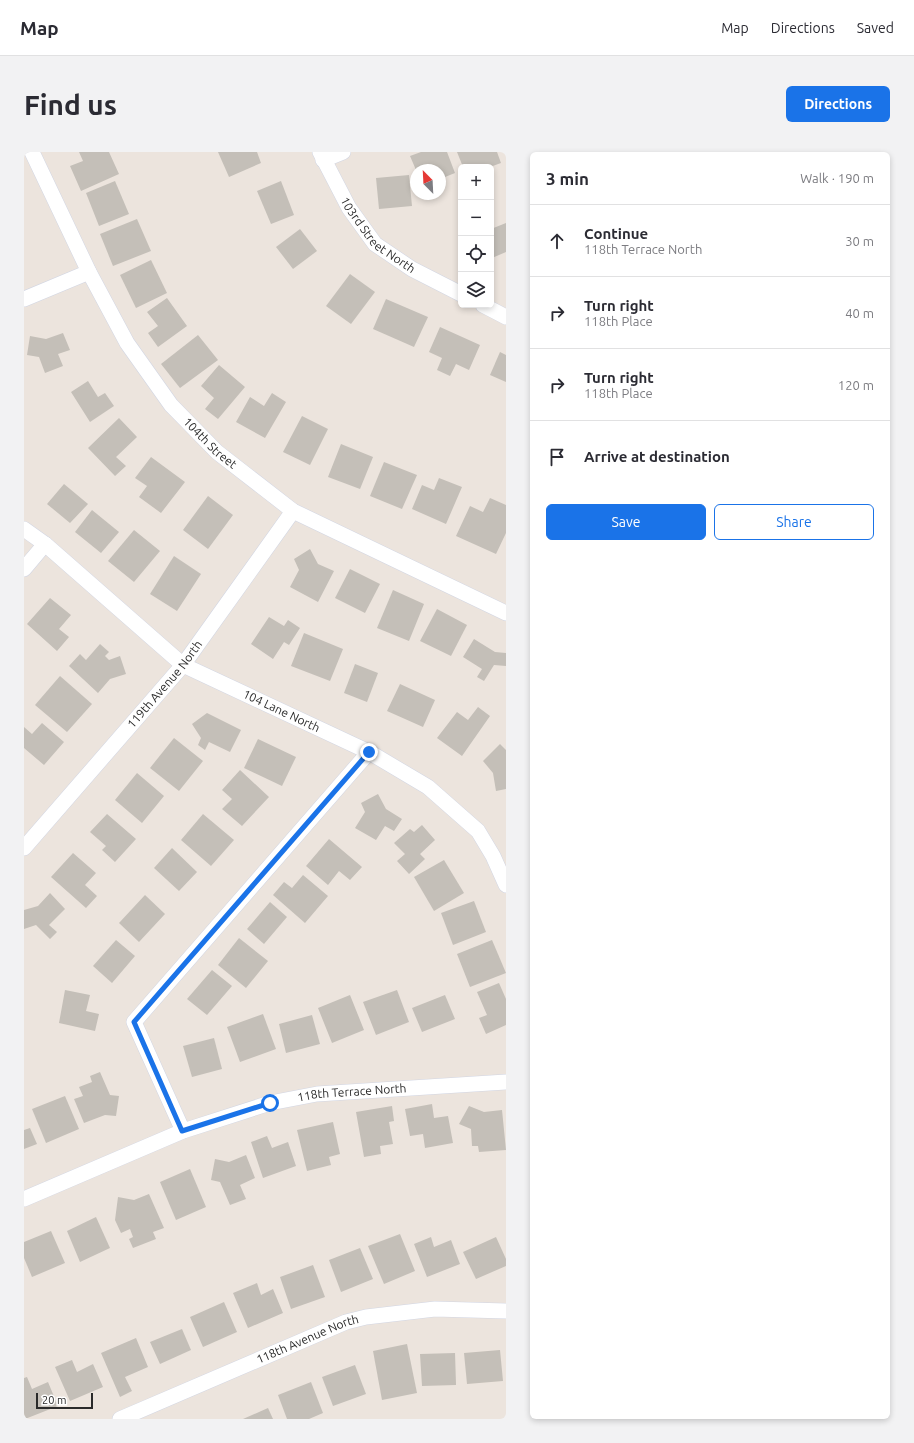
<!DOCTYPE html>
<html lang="en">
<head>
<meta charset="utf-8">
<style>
  body { margin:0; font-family:Ubuntu,sans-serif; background:#f2f2f3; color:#2b2b33 }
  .controls { position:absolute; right:12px; top:12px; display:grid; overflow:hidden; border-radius:6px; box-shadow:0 2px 6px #0003 }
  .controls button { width:36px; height:36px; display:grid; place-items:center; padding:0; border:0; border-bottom:1px solid #e1e1e2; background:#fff; color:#2b2b33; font:20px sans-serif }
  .compass { position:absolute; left:386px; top:12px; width:36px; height:36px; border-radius:50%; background:#fff; box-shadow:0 2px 6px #0003; rotate:336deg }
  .scale { position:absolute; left:12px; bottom:10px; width:57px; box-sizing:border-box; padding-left:4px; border:2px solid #2a2a2a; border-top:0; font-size:11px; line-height:14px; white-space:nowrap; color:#2a2a2a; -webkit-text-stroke:3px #fff; paint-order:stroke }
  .stop { position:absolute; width:12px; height:12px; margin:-9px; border:3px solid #1a73e8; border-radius:50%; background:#fff }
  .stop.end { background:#1a73e8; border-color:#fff; box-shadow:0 1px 4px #0008 }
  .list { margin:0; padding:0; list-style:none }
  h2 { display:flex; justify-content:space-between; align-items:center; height:52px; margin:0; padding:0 16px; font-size:17px }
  h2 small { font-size:13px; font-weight:400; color:#7c7c81 }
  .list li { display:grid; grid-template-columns:26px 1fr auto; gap:12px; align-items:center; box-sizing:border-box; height:72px; padding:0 16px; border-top:1px solid #e1e1e2 }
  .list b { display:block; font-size:15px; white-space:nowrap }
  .list p { margin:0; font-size:13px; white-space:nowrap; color:#7c7c81 }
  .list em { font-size:13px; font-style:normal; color:#7c7c81 }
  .actions { display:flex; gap:8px; padding:12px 16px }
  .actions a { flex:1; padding:9px 0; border:1px solid #1a73e8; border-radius:6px; text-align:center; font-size:14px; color:#1a73e8 }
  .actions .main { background:#1a73e8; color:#fff }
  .icon { flex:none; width:22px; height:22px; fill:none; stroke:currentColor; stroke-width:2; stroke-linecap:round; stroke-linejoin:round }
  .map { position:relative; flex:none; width:482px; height:1267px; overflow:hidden; border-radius:6px }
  header { display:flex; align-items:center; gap:24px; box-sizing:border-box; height:56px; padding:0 20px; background:#fff; border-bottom:1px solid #e1e1e2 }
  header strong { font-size:19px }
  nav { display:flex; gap:22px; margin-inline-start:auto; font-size:14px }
  .intro { display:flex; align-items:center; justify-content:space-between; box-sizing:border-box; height:96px; padding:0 24px }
  h1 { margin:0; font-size:28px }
  .button { padding:10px 18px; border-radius:6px; background:#1a73e8; color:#fff; font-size:14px; font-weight:700 }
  main { display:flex; gap:24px; padding:0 24px }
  aside { flex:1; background:#fff; border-radius:6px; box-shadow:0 2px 6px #0003 }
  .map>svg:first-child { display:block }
</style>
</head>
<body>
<header>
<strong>Map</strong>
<nav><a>Map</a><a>Directions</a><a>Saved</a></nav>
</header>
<div class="intro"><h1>Find us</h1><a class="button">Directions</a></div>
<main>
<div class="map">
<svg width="482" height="1267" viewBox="0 0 482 1267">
  <rect width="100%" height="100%" fill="#ece4dd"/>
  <g fill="#c4bfb8">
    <path d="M55,0h30l10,22 -38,17 -11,-25 13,-5z"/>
    <path d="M194,0h39l4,11 -32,14z"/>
    <path d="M397,0h26l8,21 -15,6v-9h-24l-6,-14z"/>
    <path d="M433,0h40l4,11 -11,4h-27z"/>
    <path d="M385,23l3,31 -33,3 -3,-31z"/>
    <path d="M91,29l14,33 -30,12 -13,-33z"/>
    <path d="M257,29l13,34 -23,9 -14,-33z"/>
    <path d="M113,67l14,32 -38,15 -13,-32z"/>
    <path d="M482,71v29l-14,6 -1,-3v-26z"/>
    <path d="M276,77l17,22 -24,18 -17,-22z"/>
    <path d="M127,108l16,33 -31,15 -16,-33z"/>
    <path d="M326,122l25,18 -24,32 -25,-18z"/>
    <path d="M143,146l20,28 -29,21 -10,-14 10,-7 -11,-14z"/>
    <path d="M362,147l42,18 -14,30 -41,-18z"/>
    <path d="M416,175l40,18 -11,25 -13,-6 -6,12 -13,-6 5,-12 -13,-6z"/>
    <path d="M39,181l7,17 -12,4 5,12 -18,7 -6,-16 -12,-2 3,-19 16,3z"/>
    <path d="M174,183l20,25 -38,28 -19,-24z"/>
    <path d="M476,200l6,3v27l-16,-7z"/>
    <path d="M195,213l26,22 -27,32 -13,-10 9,-11 -13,-12z"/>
    <path d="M64,229l10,16 7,-4 9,13 -24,16 -19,-30z"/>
    <path d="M248,241l14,9 -21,36 -29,-16 14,-25 14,9z"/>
    <path d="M278,264l26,13 -18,36 -27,-13z"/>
    <path d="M95,266l18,19 -21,20 10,9 -11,10 -27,-28z"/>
    <path d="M317,292l32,13 -13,32 -32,-12z"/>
    <path d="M127,305l34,25 -24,31 -22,-16 8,-11 -12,-8z"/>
    <path d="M360,310l33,13 -15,34 -32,-13z"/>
    <path d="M415,326l23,9 -16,37 -34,-15 10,-24 12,5z"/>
    <path d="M40,332l24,20 -18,19 -23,-19z"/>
    <path d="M184,344l25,19 -25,34 -25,-19z"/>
    <path d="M466,346l16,7v28l-10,21 -40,-18 14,-30 13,6z"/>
    <path d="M68,358l27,22 -18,21 -26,-21z"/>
    <path d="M110,378l26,21 -26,31 -26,-21z"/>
    <path d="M286,397l8,15 16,7 -16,31 -28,-15 9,-17 -5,-11z"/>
    <path d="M150,404l27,18 -24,37 -27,-17z"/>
    <path d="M326,417l30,15 -15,29 -30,-15z"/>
    <path d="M369,438l31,14 -15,37 -32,-13z"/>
    <path d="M26,446l21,17 -12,14 10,8 -12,14 -30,-27z"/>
    <path d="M413,457l30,16 -16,31 -31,-15z"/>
    <path d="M245,465l15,9 4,-6 12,8 -11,17 -5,-3 -11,17 -22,-15z"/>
    <path d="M280,481l39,16 -13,32 -39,-15z"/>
    <path d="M450,487l21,13 11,1v13l-12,-1 -10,16 -7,-4 5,-8 -19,-12z"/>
    <path d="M76,492l9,8 -4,4 4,4 11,-4 6,18 -16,5 -12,14 -29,-27 11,-12 6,6z"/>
    <path d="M331,512l23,9 -11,29 -23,-9z"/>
    <path d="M36,524l32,28 -25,28 -32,-27z"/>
    <path d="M376,532l35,16 -12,27 -36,-16z"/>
    <path d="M454,555l12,9 -28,40 -25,-18 20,-26 11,8z"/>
    <path d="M183,561l34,17 -11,22 -21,-10 -4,8 -7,-5 3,-7 -9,-14z"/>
    <path d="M18,571l22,19 -20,23 -20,-17v-21l8,7z"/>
    <path d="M150,586l29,23 -24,30 -29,-23z"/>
    <path d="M234,587l38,18 -14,29 -38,-18z"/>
    <path d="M476,592l6,6v39l-10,2 -3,-18 -10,-12z"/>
    <path d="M216,618l29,27 -27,29 -20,-17 10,-10 -10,-9z"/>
    <path d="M113,621l27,23 -22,27 -27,-23z"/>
    <path d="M354,642l8,15 16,10 -8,12 -9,-5 -9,14 -21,-12 10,-16 -4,-9z"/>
    <path d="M83,662l29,25 -21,23 -13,-12 4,-4 -16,-14z"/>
    <path d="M179,662l31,26 -23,26 -30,-26z"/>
    <path d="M398,673l13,15 -15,14 5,5 -16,15 -12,-13 8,-7 -11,-11 16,-14 4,3z"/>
    <path d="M305,687l33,28 -12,13 -11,-9 -11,14 -22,-19z"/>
    <path d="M148,696l25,24 -18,19 -25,-23z"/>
    <path d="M49,701l23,20 -11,12 12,11 -11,12 -35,-31z"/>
    <path d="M420,708l20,33 -30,18 -20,-34z"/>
    <path d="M279,723l25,21 -23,27 -32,-28 11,-13 8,6z"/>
    <path d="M26,741l15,16 -16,16 8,7 -7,7 -14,-14 -12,4v-19l14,-4z"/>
    <path d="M121,743l20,19 -26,28 -20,-19z"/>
    <path d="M450,749l12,31 -33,13 -12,-32z"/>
    <path d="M246,750l17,15 -23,27 -17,-15z"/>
    <path d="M215,786l29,23 -22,27 -28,-23z"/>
    <path d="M92,788l19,16 -23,27 -19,-17z"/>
    <path d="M468,788l14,33 -36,14 -13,-33z"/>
    <path d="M188,818l20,16 -25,29 -20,-16z"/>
    <path d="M475,831l7,16v26l-20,9 -7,-16 8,-3 -10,-23z"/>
    <path d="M41,838l25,5 -4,16 13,3 -4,17 -36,-8z"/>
    <path d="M373,838l12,32 -33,13 -13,-33z"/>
    <path d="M326,843l14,35 -32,13 -14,-35z"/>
    <path d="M421,843l10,24 -33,13 -10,-24z"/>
    <path d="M239,862l13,35 -36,13 -13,-35z"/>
    <path d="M288,863l8,29 -34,9 -7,-29z"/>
    <path d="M190,886l8,31 -30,8 -9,-31z"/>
    <path d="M76,920l10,23 9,1 -3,20 -11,-1 -21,8 -10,-24 9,-3 -4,-9 13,-5 -2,-6z"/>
    <path d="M41,944l14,33 -33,14 -14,-34z"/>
    <path d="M408,952l2,14 14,-2 5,27 -28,5 -2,-14 -13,2 -5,-27z"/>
    <path d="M368,954l2,15 -5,1 4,22 -13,2 1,8 -17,3 -8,-45z"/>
    <path d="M445,954l15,6 18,-2 4,40 -27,2 -1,-6h-6l-1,-17 -12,-5z"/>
    <path d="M309,970l7,32 -11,3 2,8 -24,6 -10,-41z"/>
    <path d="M6,976l7,16 -13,5v-19z"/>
    <path d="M243,984l5,12 16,-6 8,24 -33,12 -12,-36z"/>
    <path d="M222,1003l9,23 -15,7 6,14 -16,6 -10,-23 -9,-2 4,-21 14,3z"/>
    <path d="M166,1017l16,38 -30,13 -16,-38z"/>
    <path d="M125,1042l15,34 -11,4 3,7 -23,9 -4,-9 4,-2 -3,-8 -9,4 -6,-13 3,-23 16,3z"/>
    <path d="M72,1065l14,31 -30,14 -13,-31z"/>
    <path d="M27,1079l14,32 -33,14 -8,-19v-16z"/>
    <path d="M376,1082l15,37 -31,13 -16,-38z"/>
    <path d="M407,1085l3,10 17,-7 9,24 -33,13 -13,-33z"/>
    <path d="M472,1085l10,22v7l-30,13 -13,-27z"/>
    <path d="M336,1096l13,31 -32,13 -12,-32z"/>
    <path d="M289,1113l12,32 -34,12 -11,-32z"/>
    <path d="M233,1131l4,12 12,-6 10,24 -35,15 -15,-35z"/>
    <path d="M200,1150l13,30 -34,15 -13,-30z"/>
    <path d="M158,1177l9,21 -31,14 -10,-22z"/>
    <path d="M112,1186l12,29 -23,10 7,14 -12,6 -19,-44z"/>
    <path d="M383,1192l10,49 -35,7 -9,-49z"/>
    <path d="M476,1198l3,31 -36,3 -3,-31z"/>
    <path d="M431,1201l1,32 -34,1 -2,-32z"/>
    <path d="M48,1208l5,12 16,-8 10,23 -33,14 -15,-34z"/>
    <path d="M331,1213l11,29 -33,12 -11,-29z"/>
    <path d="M3,1225l5,12 16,-7 10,24 -33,13 -1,-3v-38z"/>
    <path d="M287,1230l12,31 -14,6h-22l-9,-24z"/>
    <path d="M244,1256l5,11h-30z"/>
  </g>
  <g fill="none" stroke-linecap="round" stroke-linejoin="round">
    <g stroke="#d2d6e3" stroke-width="16">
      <g id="street">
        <path id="s1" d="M8,0l57,120 38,71 44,62 46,47 76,59 213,102"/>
        <path id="s2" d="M296,0l29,56 26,36 37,25 49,25"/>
        <path d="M299,8l20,-8"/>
        <path d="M0,147l65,-27"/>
        <path d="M459,153l23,12"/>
        <path id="s3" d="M0,377l21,15 138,121 186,87 59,35 50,44 15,25 13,29"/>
        <path d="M0,417l21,-25"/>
        <path id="s4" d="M0,696l159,-183 110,-154"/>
        <path d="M159,979l-49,-109 235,-270"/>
        <path id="s5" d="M0,1047l159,-68 87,-28 47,-9 189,-12"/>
        <path id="s6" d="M96,1267l226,-97 20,-5 69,-8 71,2"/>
      </g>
    </g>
    <use href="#street" stroke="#fff" stroke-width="15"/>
  </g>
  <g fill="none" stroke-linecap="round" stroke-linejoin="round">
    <path stroke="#1a73e8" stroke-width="5" d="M246,951l-88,28 -48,-109 235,-270"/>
  </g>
  <g text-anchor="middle" stroke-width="3" stroke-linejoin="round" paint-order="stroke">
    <g font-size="12" fill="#2a2a2a" stroke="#fff">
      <text dy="4" stroke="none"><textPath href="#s2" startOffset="103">103rd Street North</textPath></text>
      <text dy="4" stroke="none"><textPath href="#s1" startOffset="344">104th Street</textPath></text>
      <text dy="4" stroke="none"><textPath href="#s4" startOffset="216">119th Avenue North</textPath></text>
      <text dy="4" stroke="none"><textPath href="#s3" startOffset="318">104 Lane North</textPath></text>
      <text dy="4" stroke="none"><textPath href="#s5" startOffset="347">118th Terrace North</textPath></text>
      <text dy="4" stroke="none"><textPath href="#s6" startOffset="204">118th Avenue North</textPath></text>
    </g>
  </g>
</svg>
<div class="controls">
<button>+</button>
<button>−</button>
<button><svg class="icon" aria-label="locate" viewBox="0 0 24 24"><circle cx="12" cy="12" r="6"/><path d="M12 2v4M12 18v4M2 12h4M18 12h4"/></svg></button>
<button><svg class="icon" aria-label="layers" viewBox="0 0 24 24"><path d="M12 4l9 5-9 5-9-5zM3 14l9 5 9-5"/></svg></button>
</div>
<svg class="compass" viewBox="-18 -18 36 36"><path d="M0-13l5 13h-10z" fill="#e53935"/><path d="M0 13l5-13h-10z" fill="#7c7c81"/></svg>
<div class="scale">20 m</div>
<div class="stop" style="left:246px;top:951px"></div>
<div class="stop end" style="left:345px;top:600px"></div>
</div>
<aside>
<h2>3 min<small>Walk · 190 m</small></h2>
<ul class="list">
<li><svg class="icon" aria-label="ahead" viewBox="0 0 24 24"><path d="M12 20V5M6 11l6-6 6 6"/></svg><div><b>Continue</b><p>118th Terrace North</p></div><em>30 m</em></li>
<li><svg class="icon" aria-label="right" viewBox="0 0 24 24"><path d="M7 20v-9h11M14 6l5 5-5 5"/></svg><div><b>Turn right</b><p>118th Place</p></div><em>40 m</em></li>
<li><svg class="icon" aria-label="right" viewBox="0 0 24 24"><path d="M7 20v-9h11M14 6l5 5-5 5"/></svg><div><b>Turn right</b><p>118th Place</p></div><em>120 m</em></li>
<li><svg class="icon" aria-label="arrive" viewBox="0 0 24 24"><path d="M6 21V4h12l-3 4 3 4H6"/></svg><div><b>Arrive at destination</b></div></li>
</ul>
<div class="actions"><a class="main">Save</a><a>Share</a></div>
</aside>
</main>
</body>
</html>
